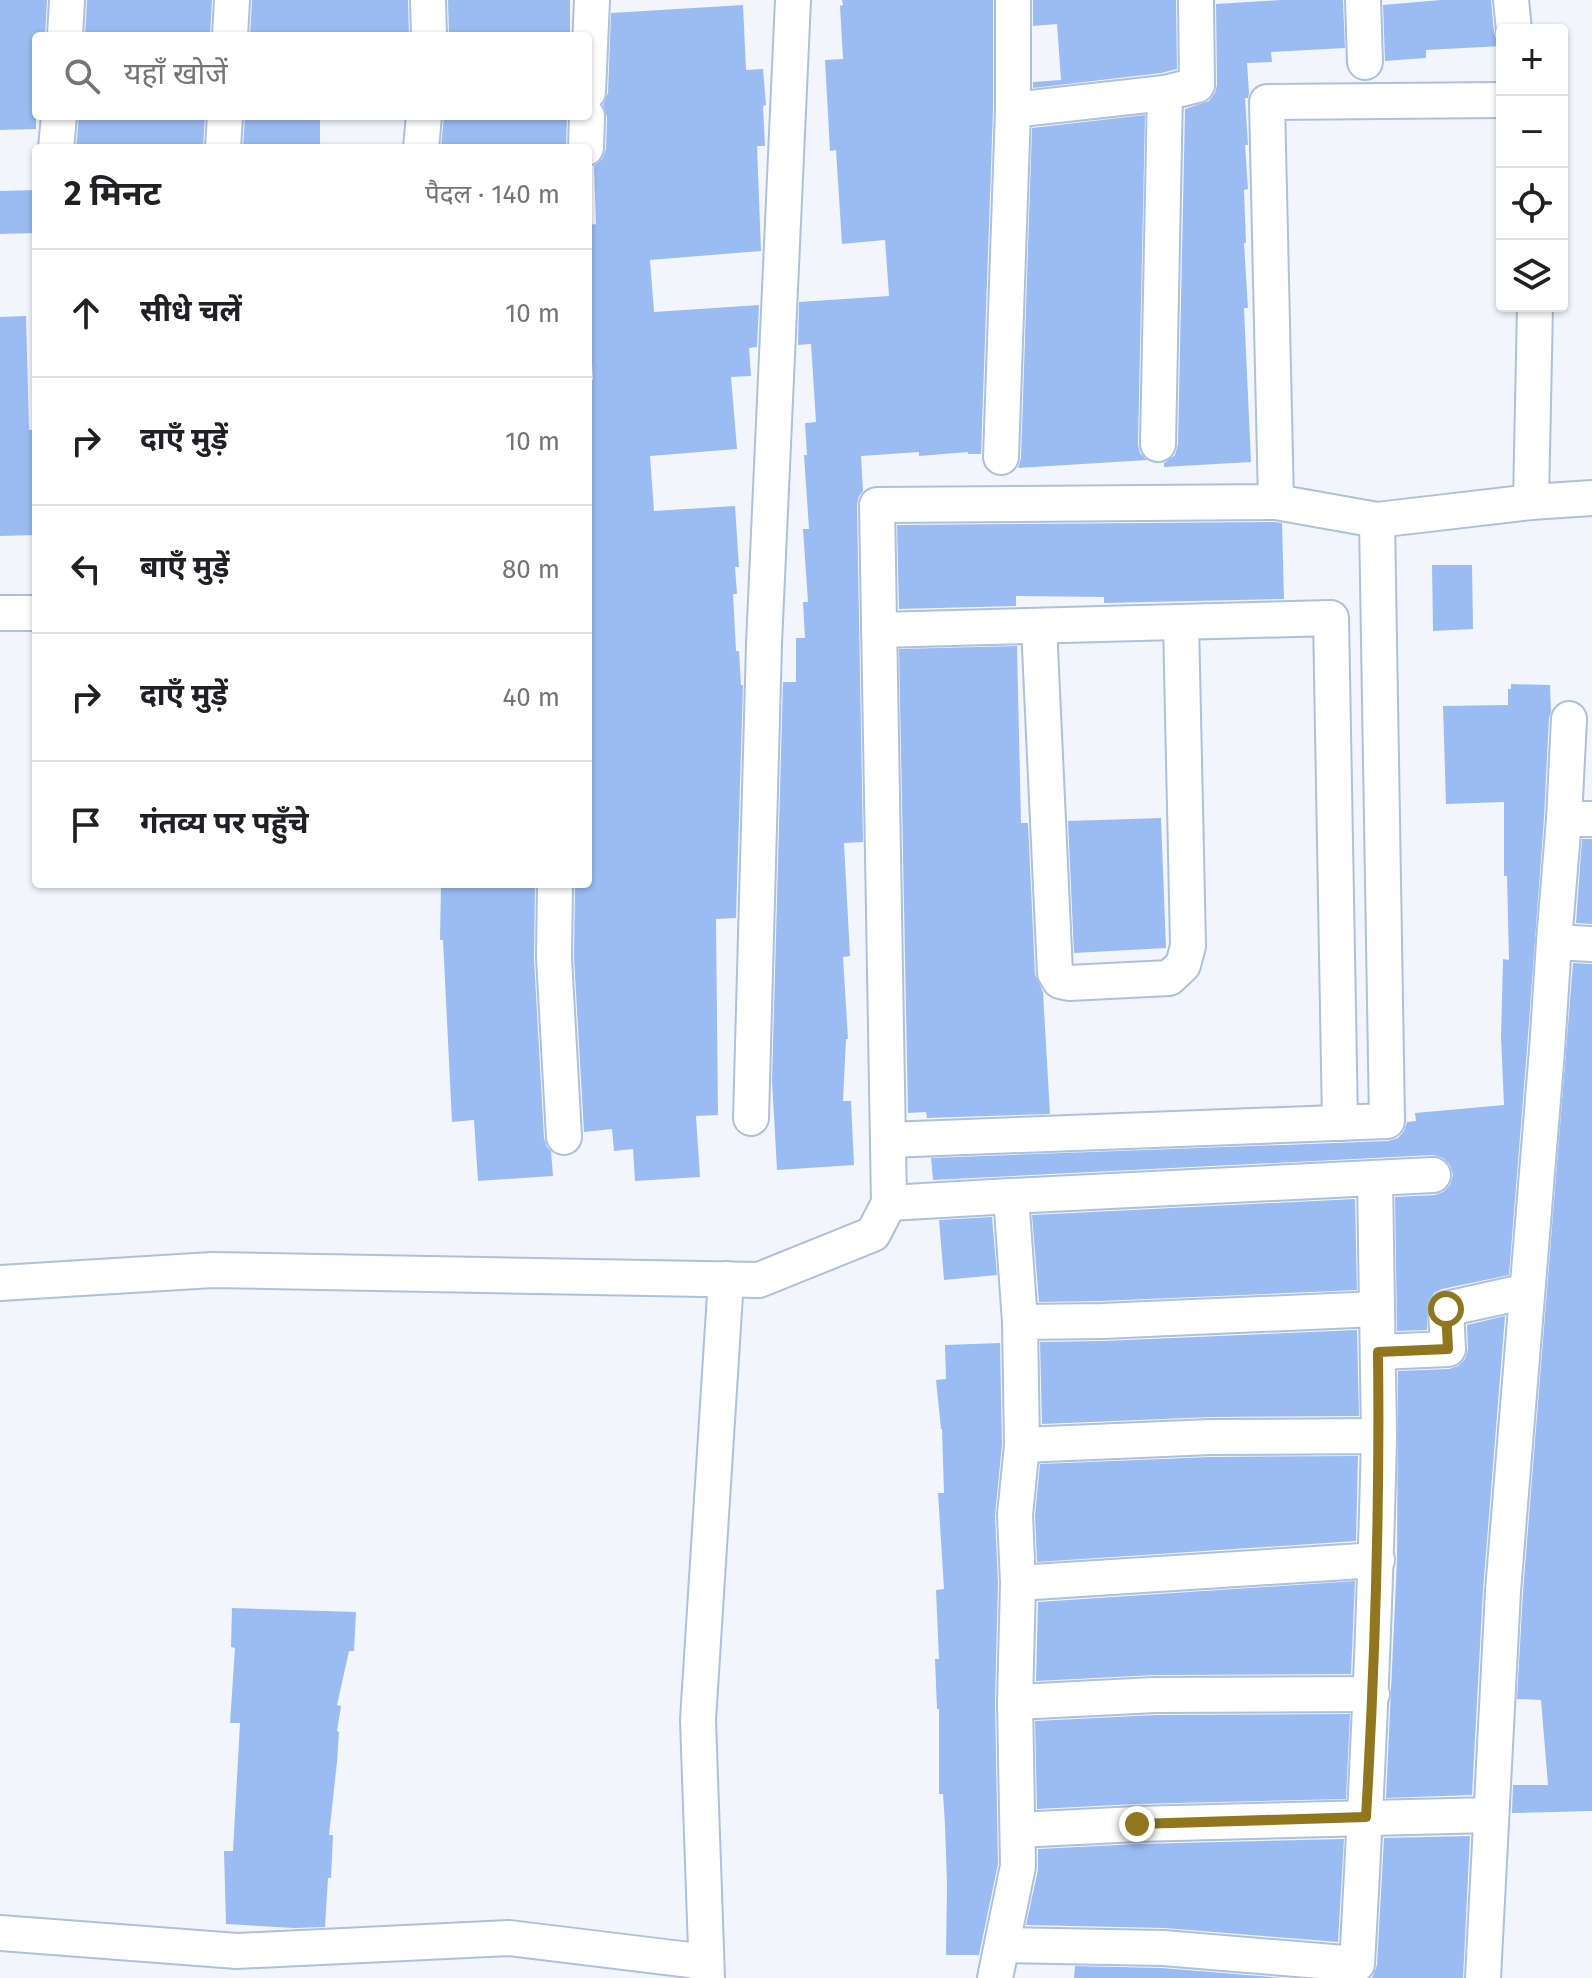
<!DOCTYPE html>
<html lang="hi">
<head>
<meta charset="utf-8">
<style>
  body { margin:0; font-family:"Fira Sans","Noto Sans Devanagari",sans-serif; background:#f6f6f6; color:#202124 }
  .controls { position:absolute; right:24px; top:24px; display:grid; overflow:hidden; border-radius:8px; box-shadow:0 2px 6px #0004 }
  .controls button { width:72px; height:72px; display:grid; place-items:center; padding:0; border:0; border-bottom:2px solid #e0e0e0; background:#fff; color:#202124; font:40px sans-serif }
  .stop { position:absolute; width:24px; height:24px; margin:-18px; border:6px solid #90771d; border-radius:50%; background:#fff }
  .stop.end { background:#90771d; border-color:#fff; box-shadow:0 2px 8px #0008 }
  .list { margin:0; padding:0; list-style:none }
  h2 { display:flex; justify-content:space-between; align-items:center; height:104px; margin:0; padding:0 32px; font-size:34px }
  h2 small { font-size:26px; font-weight:400; color:#757577 }
  .list li { display:grid; grid-template-columns:52px 1fr auto; gap:24px; align-items:center; box-sizing:border-box; height:128px; padding:0 32px; border-top:2px solid #e0e0e0 }
  .list b { display:block; font-size:30px; white-space:nowrap }
  .list em { font-size:26px; font-style:normal; color:#757577 }
  .icon { flex:none; width:44px; height:44px; fill:none; stroke:currentColor; stroke-width:2; stroke-linecap:round; stroke-linejoin:round }
  .map { position:relative; flex:none; width:1592px; height:1978px; overflow:hidden }
  .search { position:absolute; background:#fff; box-shadow:0 2px 6px #0004; left:32px; top:32px; width:560px; height:88px; display:flex; align-items:center; gap:20px; box-sizing:border-box; padding:0 28px; border-radius:8px; color:#757577; font-size:30px }
  .panel { position:absolute; background:#fff; box-shadow:0 2px 6px #0004; left:32px; top:144px; width:560px; height:744px; border-radius:8px }
  .map>svg:first-child { display:block }
</style>
</head>
<body>
<div class="map">
<svg width="1592" height="1978" viewBox="0 0 1592 1978">
  <rect width="100%" height="100%" fill="#f2f6fc"/>
  <g fill="#9abcf2">
    <path d="M0,0h47l-2,36h-9v93l-36,1z"/>
    <path d="M87,0h125l-2,36h-125z"/>
    <path d="M252,0h156l1,36h-159z"/>
    <path d="M448,0h122v36h-121z"/>
    <path d="M842,0h151v110l-12,344h-13v-2l-49,4v-4l-58,4 2,35 -4,5 -2,9 6,337 -19,1 6,113 -7,1 5,82h-2l-3,62h8l3,64 -77,5 -5,-89 11,-399h13v-44h9l-2,-36h5l-5,-73h6l-5,-74h3l-2,-32 11,-1 -5,-78 -13,1 1,-43 90,-6 -4,-56 -43,4 -6,-94 -6,1 -5,-91 18,-1 -3,-53 3,-1z"/>
    <path d="M1033,0h143l1,69 -16,4 -128,15v-6l28,-2 -4,-56 -24,2z"/>
    <path d="M1281,0h62l2,48 -74,4 1,10 -25,1 2,30 -1,5h-3l3,47h-3l3,44 -4,1 2,53h-2l4,65h-4l7,154 -87,5v-4l11,-8 3,-11 7,-335 24,-8 6,-8 2,-8 -1,-81z"/>
    <path d="M1441,0h50l3,32 3,9 5,5 -76,4v8l-41,3 -2,-56z"/>
    <path d="M743,5l3,65 17,-1 3,36 -3,1 2,40h-8l4,105 -111,9 4,52 105,-7 -2,42 -8,1 2,28 -20,1 6,72 -87,7 4,55 81,-5 4,61h-4l2,27h-4l3,57h3l2,34h2l-7,233 -20,1 2,196 -22,1 4,61 -65,4 -2,-32 -19,2 -2,-22 -28,3 -10,-174 1,-74h13v-504h5l-5,-82v-73l8,-1 -2,-58 8,-7 4,-10 1,-32 -4,-12 5,-12 3,-80z"/>
    <path d="M1145,115l-7,329 2,9 7,7 -129,8 3,-10 11,-330z"/>
    <path d="M79,116h126l-2,32h-127z"/>
    <path d="M245,116h75v32h-77z"/>
    <path d="M444,116h51l1,4 71,-4 -1,32h-125z"/>
    <path d="M36,190v43l-36,1v-43z"/>
    <path d="M26,316l3,114h5l2,105 -36,1v-219z"/>
    <path d="M1274,522l8,1 2,76 -180,4v-6l-88,-1v10l-117,3 -2,-84z"/>
    <path d="M1432,565h40l1,64 -40,2z"/>
    <path d="M1017,646l4,177h7l7,151 8,18 7,122 -123,4 -1,-6 -18,1 -9,-464z"/>
    <path d="M1511,684l39,1 1,27 -2,6 -5,100 -17,231 -18,226 -67,14 -8,4 -6,9 -1,28 -30,1 -2,-134 40,-2 8,-3 7,-7 3,-10 -3,-10 -7,-7 -10,-3 -500,25 -2,-22 457,-17 10,-3 6,-7 3,-9 9,-1 -1,-8 89,-8 -3,-68 2,-78 6,1 -2,-84h-3v-74l-58,2 -3,-98 65,-1v-16h3z"/>
    <path d="M1161,818l5,130 -92,5 -6,-132z"/>
    <path d="M1582,839h10v85l-16,-1z"/>
    <path d="M441,884h94l-1,75 10,179 3,9 4,4 2,25 -75,5 -4,-61 -22,2 -9,-182h-3z"/>
    <path d="M1573,963l19,1v847l-80,2 1,-28h35l-7,-85 -24,-1 6,-107z"/>
    <path d="M1355,1199l2,91 -256,11 -62,1 -7,-87z"/>
    <path d="M992,1217l5,58 -53,5 -5,-60z"/>
    <path d="M1505,1316l-22,274 -11,205 -86,3 11,-238 1,-189 51,-2 9,-3 7,-7 3,-10 -1,-24z"/>
    <path d="M1357,1330l2,86 -148,1 -169,7 -2,-82 63,-1z"/>
    <path d="M1000,1343l2,101 -7,72 3,67 -3,119 3,162 -19,91h-33l1,-71 -2,-59 -2,-31h-4v-85h-2l-2,-50h4l-3,-69 8,-1 -6,-96h6l-2,-64h-1l-5,-49 10,-1 -1,-34z"/>
    <path d="M1358,1456l-2,85 -319,21 -2,-46 5,-52 171,-7z"/>
    <path d="M1355,1581l-4,93 -196,1 -119,6 2,-79z"/>
    <path d="M232,1608l124,4 -2,39h-5l-12,54 4,1 -4,25 2,1 -2,30 -8,73h4l-2,43h-3l-3,49 -31,1 -68,-4 -2,-73h9l7,-128h-10l5,-75 -4,-1z"/>
    <path d="M1350,1714l-4,85 -210,5 -99,5 -2,-88 121,-6z"/>
    <path d="M1470,1836l-7,142h-91l5,-13 7,-127z"/>
    <path d="M1344,1839l-6,103 -173,-14 -139,-3 12,-55v-21l100,-5z"/>
    <path d="M1075,1966l87,2 121,10h-209z"/>
  </g>
  <g fill="none" stroke-linecap="round" stroke-linejoin="round">
    <g stroke="#adc0dd" stroke-width="38">
      <g id="minor">
        <path d="M428,0l1,36"/>
        <path d="M1363,0l2,62"/>
        <path d="M1511,0l3,30"/>
        <path d="M65,36l2,-36"/>
        <path d="M230,36l2,-36"/>
        <path d="M588,92l4,-92"/>
        <path d="M1013,110v-110"/>
        <path d="M56,148l3,-32"/>
        <path d="M223,148l2,-32"/>
        <path d="M421,148l3,-32"/>
        <path d="M586,148l1,-32"/>
        <path d="M1158,444l7,-351 32,-8 -1,-85"/>
        <path d="M1001,457l12,-347 152,-17"/>
        <path d="M1276,502l101,18"/>
        <path d="M1531,502l61,-4"/>
        <path d="M0,613h36"/>
        <path d="M1039,626l16,347 5,8 9,2 100,-5 14,-13 5,-19 -7,-324"/>
        <path d="M879,630l452,-12 9,505"/>
        <path d="M1564,819l5,-100"/>
        <path d="M555,884l-1,74 10,179"/>
        <path d="M1554,942l10,-123h28"/>
        <path d="M751,1118l13,-474 29,-644"/>
        <path d="M888,1140l499,-19 -10,-601 154,-18 4,-196"/>
        <path d="M1375,1178l4,258"/>
        <path d="M889,1203l122,-7"/>
        <path d="M0,1283l212,-13 547,10 114,-46 16,-31 -12,-698 399,-3 -9,-400 235,-2"/>
        <path d="M1020,1322l-9,-126 422,-21"/>
        <path d="M1378,1352l70,-3 -2,-40 81,-18"/>
        <path d="M1018,1583l359,-23"/>
        <path d="M1015,1702l140,-7 217,-1"/>
        <path d="M1018,1830l119,-6 354,-9"/>
        <path d="M0,1933l237,18 272,-13 197,24"/>
        <path d="M1002,1945l161,3 194,16c10,-176 18,-351 22,-528l-168,1 -189,8"/>
        <path d="M707,1978l-9,-258 28,-441"/>
        <path d="M995,1978l23,-112 -3,-164 3,-119 -3,-68 7,-70 -2,-123 82,-1 275,-12"/>
        <path d="M1483,1978l20,-387 44,-541 7,-108 38,2"/>
      </g>
    </g>
    <use href="#minor" stroke="#fff" stroke-width="34"/>
  </g>
  <g fill="none" stroke-linecap="round" stroke-linejoin="round">
    <path stroke="#90771d" stroke-width="10" d="M1137,1824l229,-7c9,-155 14,-310 12,-465l70,-3 -2,-40"/>
  </g>
</svg>
<div class="controls">
<button>+</button>
<button>−</button>
<button><svg class="icon" aria-label="locate" viewBox="0 0 24 24"><circle cx="12" cy="12" r="6"/><path d="M12 2v4M12 18v4M2 12h4M18 12h4"/></svg></button>
<button><svg class="icon" aria-label="layers" viewBox="0 0 24 24"><path d="M12 4l9 5-9 5-9-5zM3 14l9 5 9-5"/></svg></button>
</div>
<div class="stop" style="left:1446px;top:1309px"></div>
<div class="stop end" style="left:1137px;top:1824px"></div>
<div class="search"><svg class="icon" aria-label="search" viewBox="0 0 24 24"><circle cx="10" cy="10" r="6"/><path d="M15 15l6 6"/></svg>यहाँ खोजें</div>
<section class="panel">
<h2>2 मिनट<small>पैदल · 140 m</small></h2>
<ul class="list">
<li><svg class="icon" aria-label="ahead" viewBox="0 0 24 24"><path d="M12 20V5M6 11l6-6 6 6"/></svg><div><b>सीधे चलें</b></div><em>10 m</em></li>
<li><svg class="icon" aria-label="right" viewBox="0 0 24 24"><path d="M7 20v-9h11M14 6l5 5-5 5"/></svg><div><b>दाएँ मुड़ें</b></div><em>10 m</em></li>
<li><svg class="icon" aria-label="left" viewBox="0 0 24 24"><path d="M17 20v-9H6M10 6l-5 5 5 5"/></svg><div><b>बाएँ मुड़ें</b></div><em>80 m</em></li>
<li><svg class="icon" aria-label="right" viewBox="0 0 24 24"><path d="M7 20v-9h11M14 6l5 5-5 5"/></svg><div><b>दाएँ मुड़ें</b></div><em>40 m</em></li>
<li><svg class="icon" aria-label="arrive" viewBox="0 0 24 24"><path d="M6 21V4h12l-3 4 3 4H6"/></svg><div><b>गंतव्य पर पहुँचे</b></div></li>
</ul>
</section>
</div>
</body>
</html>
